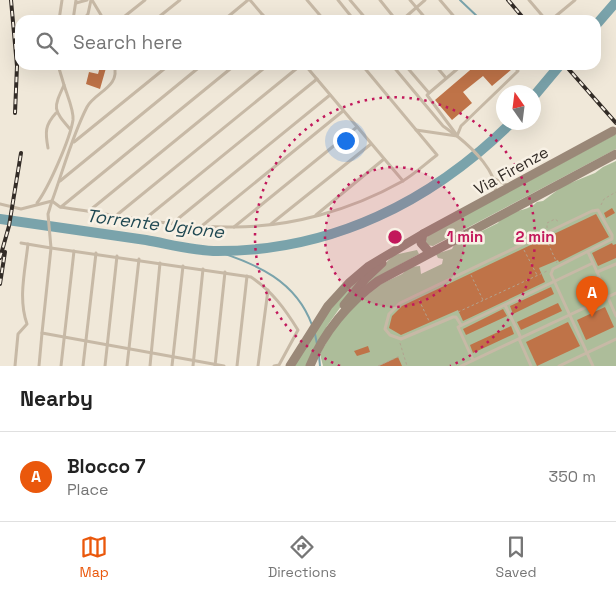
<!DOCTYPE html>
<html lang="en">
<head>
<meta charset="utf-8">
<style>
  body { margin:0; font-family:"Space Grotesk",sans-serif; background:#f6f6f6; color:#222 }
  .compass { position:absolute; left:496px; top:85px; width:45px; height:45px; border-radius:50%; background:#fff; box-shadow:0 5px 20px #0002; rotate:346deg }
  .you { position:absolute; left:345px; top:140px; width:18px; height:18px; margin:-12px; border:4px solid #fff; border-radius:50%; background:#1a73e8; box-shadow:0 0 0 8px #1a73e833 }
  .badge { display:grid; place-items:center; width:32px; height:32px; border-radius:50%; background:#ea580c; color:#fff; font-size:16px; font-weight:700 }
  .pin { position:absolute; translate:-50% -41px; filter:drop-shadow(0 1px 2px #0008) }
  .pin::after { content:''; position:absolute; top:26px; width:18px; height:15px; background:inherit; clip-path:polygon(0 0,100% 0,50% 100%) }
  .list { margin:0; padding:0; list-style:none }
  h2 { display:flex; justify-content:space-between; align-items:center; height:65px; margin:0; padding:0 20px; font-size:21px }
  h2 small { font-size:16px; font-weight:400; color:#767676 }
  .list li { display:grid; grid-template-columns:32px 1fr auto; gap:15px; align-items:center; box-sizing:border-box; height:90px; padding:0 20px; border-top:1px solid #e0e0e0 }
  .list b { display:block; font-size:19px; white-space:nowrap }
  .list p { margin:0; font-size:16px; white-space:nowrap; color:#767676 }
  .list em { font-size:16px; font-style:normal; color:#767676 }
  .icon { flex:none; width:28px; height:28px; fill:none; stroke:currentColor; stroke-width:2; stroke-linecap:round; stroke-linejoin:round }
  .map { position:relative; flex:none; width:616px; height:366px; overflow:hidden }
  .search { position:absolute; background:#fff; box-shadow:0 5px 20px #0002; left:15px; right:15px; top:15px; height:55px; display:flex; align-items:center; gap:12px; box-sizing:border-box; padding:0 18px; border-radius:15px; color:#767676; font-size:19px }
  .sheet { height:155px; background:#fff }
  nav { display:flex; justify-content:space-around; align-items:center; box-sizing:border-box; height:70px; border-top:1px solid #e0e0e0; background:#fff; font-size:14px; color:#767676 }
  nav a { display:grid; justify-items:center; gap:2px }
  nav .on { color:#ea580c }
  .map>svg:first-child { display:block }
</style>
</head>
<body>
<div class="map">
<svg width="616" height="366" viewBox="0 0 616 366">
  <rect width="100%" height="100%" fill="#f0e8d9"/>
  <g fill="#adbd9a">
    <path d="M616,134v15l-183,97 -7,-1 -1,-5 4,-5z"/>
    <path d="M616,161v205h-293l-3,-12 14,-25 36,-40 32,-15 8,-7 10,-1 1,8 21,-10 1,-5 -5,-1 -2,-4 16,-5 2,-4 44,-22c8,-14 29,-10 39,-21l6,-1 20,-15 32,-13 8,-6z"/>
    <path d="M417,250l2,4 -38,21 -20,16 -2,-3 35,-33z"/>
    <path d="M364,274l-37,52 -21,40h-14l33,-52z"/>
  </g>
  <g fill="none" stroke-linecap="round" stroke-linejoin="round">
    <g stroke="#7aa3ab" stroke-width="2">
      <path d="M460,0l21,20"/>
      <path d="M216,251c41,13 80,30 96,74"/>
      <path d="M315,334l2,10"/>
      <path d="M319,356l1,10"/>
    </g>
    <g stroke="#7aa3ab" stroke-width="10">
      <path d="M596,25l20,-23"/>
      <path d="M534,96l26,-31"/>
      <path d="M0,219c49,7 98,14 146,21 23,4 48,11 72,11 114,0 213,-49 294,-129"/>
    </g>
  </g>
  <g fill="#bf7348">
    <path d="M476,65h32l4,4 -20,17 -9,-10 -20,16 9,11 -20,17 -17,-20z"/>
    <path d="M100,67l6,1 -6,21 -14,-5 3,-12 9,2z"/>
    <path d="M612,208l3,5 -9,5 -2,-5z"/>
    <path d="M596,214l13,23 -50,25 -1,-2 -19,8 6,14 -82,39 -5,-11 -57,25 -12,-7 3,-12 10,-10z"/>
    <path d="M612,243l1,2 3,-1v14l-18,8 -6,-13z"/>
    <path d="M551,287l3,7 -41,20 -3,-8z"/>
    <path d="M558,303l4,8 -41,19 -4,-8z"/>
    <path d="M605,307l9,20 -28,13 -9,-20z"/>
    <path d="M503,309l4,7 -41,19 -3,-6z"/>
    <path d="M568,322l12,24 -43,20 -11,-24z"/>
    <path d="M511,326l3,8 -41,19 -3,-8z"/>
    <path d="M368,346l2,6 -13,4 -3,-5z"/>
    <path d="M398,357l4,9h-23z"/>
  </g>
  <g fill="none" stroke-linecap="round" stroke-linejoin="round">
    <g stroke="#b2a390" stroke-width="1" stroke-dasharray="2.5 2.5" stroke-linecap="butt">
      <path d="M601,205l3,-6 12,-7"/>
      <path d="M547,228v-5l8,-4 4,3"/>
      <path d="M546,239l11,24"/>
      <path d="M524,250l13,25"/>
      <path d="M471,275l12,25"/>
      <path d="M419,300l10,21"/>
      <path d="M458,312l89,-41"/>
      <path d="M400,343l7,23"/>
      <path d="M378,366l22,-10"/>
    </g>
    <g stroke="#c7b9a6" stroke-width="3">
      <path d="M92,0l12,20"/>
      <path d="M250,0l17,20"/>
      <path d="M307,0l17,20"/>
      <path d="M338,0l16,20"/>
      <path d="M350,0l17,20"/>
      <path d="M380,0l16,20"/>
      <path d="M410,0l17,20"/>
      <path d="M440,0l17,20"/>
      <path d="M529,0l17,20"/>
      <path d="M76,3l11,-3"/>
      <path d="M59,20l3,-20"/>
      <path d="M73,20l3,-20"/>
      <path d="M83,20l5,-6 3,-14"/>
      <path d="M120,20l25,-20"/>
      <path d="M155,20l25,-20"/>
      <path d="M224,20l24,-20"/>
      <path d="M257,20l6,-5"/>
      <path d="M402,20l23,-20"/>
      <path d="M551,20l24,-20"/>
      <path d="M58,65l6,20"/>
      <path d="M305,65l98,116"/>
      <path d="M392,65l51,61 14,10 -41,-6"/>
      <path d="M405,65l24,28 33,-28"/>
      <path d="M435,65l11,13"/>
      <path d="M429,93l-2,2 29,39"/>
      <path d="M74,142l95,-77"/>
      <path d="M48,148c-3,-16 -3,-23 8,-35"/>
      <path d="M493,178l14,7"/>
      <path d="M60,181l142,-116"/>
      <path d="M495,194c4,-21 -23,-46 -38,-58l4,-10 57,-55 -5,-6"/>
      <path d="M37,203c12,-16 33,-64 36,-83 1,-10 -6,-25 -9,-35 -11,24 -11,24 6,44"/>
      <path d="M0,204l21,5 31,-8 8,6c57,8 116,21 174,20 57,0 117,-17 167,-45 13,-7 24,-18 36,-27l-75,-90"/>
      <path d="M61,207l174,-142"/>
      <path d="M89,211l179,-146"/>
      <path d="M118,214l183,-149"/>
      <path d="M316,215l68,-56"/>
      <path d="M146,218l171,-139"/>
      <path d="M174,222l156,-127"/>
      <path d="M271,224l100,-80"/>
      <path d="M203,225l140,-114"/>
      <path d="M234,227l123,-100"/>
      <path d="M21,243l30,5 -3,-34 4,-13c11,-30 20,-65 35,-94 8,-15 34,-20 27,-42"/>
      <path d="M588,252l9,20"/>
      <path d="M616,264l-19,8 19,44"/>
      <path d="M505,305l16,33"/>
      <path d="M461,325l-5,-8h-3l-52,22 -11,-4 -5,-6 4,-15 11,-11 192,-92 6,-1 14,25v4l-59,30 -2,5 42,92"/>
      <path d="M519,339l12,27"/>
      <path d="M473,360l-15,-33 135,-64"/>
      <path d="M15,366l3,-32 9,-10c-9,-25 -2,-53 1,-80"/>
      <path d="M39,366l3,-33"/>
      <path d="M61,366l13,-115"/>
      <path d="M83,366l13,-113"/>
      <path d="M105,366l12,-110"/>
      <path d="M127,366l12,-107"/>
      <path d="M150,366l10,-103"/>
      <path d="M172,366l11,-100"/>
      <path d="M193,366l10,-97"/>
      <path d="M215,366l10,-94"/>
      <path d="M224,366l-182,-33 9,-85 200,29c21,14 34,32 47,53l-19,35 -5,1"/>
      <path d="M237,366l10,-90"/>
      <path d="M258,366l10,-76"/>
      <path d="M461,366l155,-73"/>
      <path d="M559,366l57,-27"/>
    </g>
    <g stroke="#9a8878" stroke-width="9">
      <path d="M423,234l-2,9 8,9"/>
      <path d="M344,305l22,-27 16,-15"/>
      <path d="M290,366l38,-60 21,-23 20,-17 54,-32 190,-103"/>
      <path d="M310,366c13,-33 39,-64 68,-85l238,-127"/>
    </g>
    <g stroke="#332c27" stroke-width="4">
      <g id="rail">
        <path d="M11,0l6,66 -2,47"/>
        <path d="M508,0l17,20"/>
        <path d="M565,65l51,58"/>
        <path d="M0,258l9,-32 12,-73"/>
        <path d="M0,284l5,-32"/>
      </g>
    </g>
    <use href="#rail" stroke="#f8f1e5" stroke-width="2" stroke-dasharray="5.5" stroke-linecap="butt"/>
  </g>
  <circle cx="395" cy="237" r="70" fill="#c2185b" fill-opacity=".12"/>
  <g fill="none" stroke="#c2185b" stroke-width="2.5" stroke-dasharray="2.5 5">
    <circle cx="395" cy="237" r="70"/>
    <path d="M340 366A140 140 0 1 1 450 366"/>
  </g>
  <g text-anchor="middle" stroke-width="5" stroke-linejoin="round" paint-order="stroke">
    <g font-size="16" fill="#332c27" stroke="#f8f1e5">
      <text transform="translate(511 170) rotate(-29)" y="6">Via Firenze</text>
    </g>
    <g font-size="18" font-style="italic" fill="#1f4852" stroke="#f8f1e5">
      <text transform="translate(155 224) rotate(7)" y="6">Torrente Ugione</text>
    </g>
  </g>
  <circle cx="395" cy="237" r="8" fill="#c2185b" stroke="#f8f1e5" stroke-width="2.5"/>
  <g font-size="15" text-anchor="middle" font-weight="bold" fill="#c2185b" stroke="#f8f1e5" stroke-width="5" stroke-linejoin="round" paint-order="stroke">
    <text x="465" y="242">1 min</text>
    <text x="535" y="242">2 min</text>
  </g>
</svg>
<svg class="compass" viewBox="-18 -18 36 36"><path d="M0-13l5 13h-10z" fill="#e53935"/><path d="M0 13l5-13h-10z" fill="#767676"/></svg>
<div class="you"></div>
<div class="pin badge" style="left:592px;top:317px">A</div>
<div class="search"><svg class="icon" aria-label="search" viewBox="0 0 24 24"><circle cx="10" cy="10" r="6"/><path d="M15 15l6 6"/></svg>Search here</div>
</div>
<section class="sheet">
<h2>Nearby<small></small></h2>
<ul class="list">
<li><span class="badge">A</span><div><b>Blocco 7</b><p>Place</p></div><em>350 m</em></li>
</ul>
</section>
<nav>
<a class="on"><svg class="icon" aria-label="map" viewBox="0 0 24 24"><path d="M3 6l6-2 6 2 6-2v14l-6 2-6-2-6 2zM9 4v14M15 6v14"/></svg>Map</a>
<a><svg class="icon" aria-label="directions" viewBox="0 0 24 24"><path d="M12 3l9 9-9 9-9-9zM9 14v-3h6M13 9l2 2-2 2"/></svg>Directions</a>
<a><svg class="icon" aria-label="saved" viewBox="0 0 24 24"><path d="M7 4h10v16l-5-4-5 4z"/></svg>Saved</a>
</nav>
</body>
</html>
